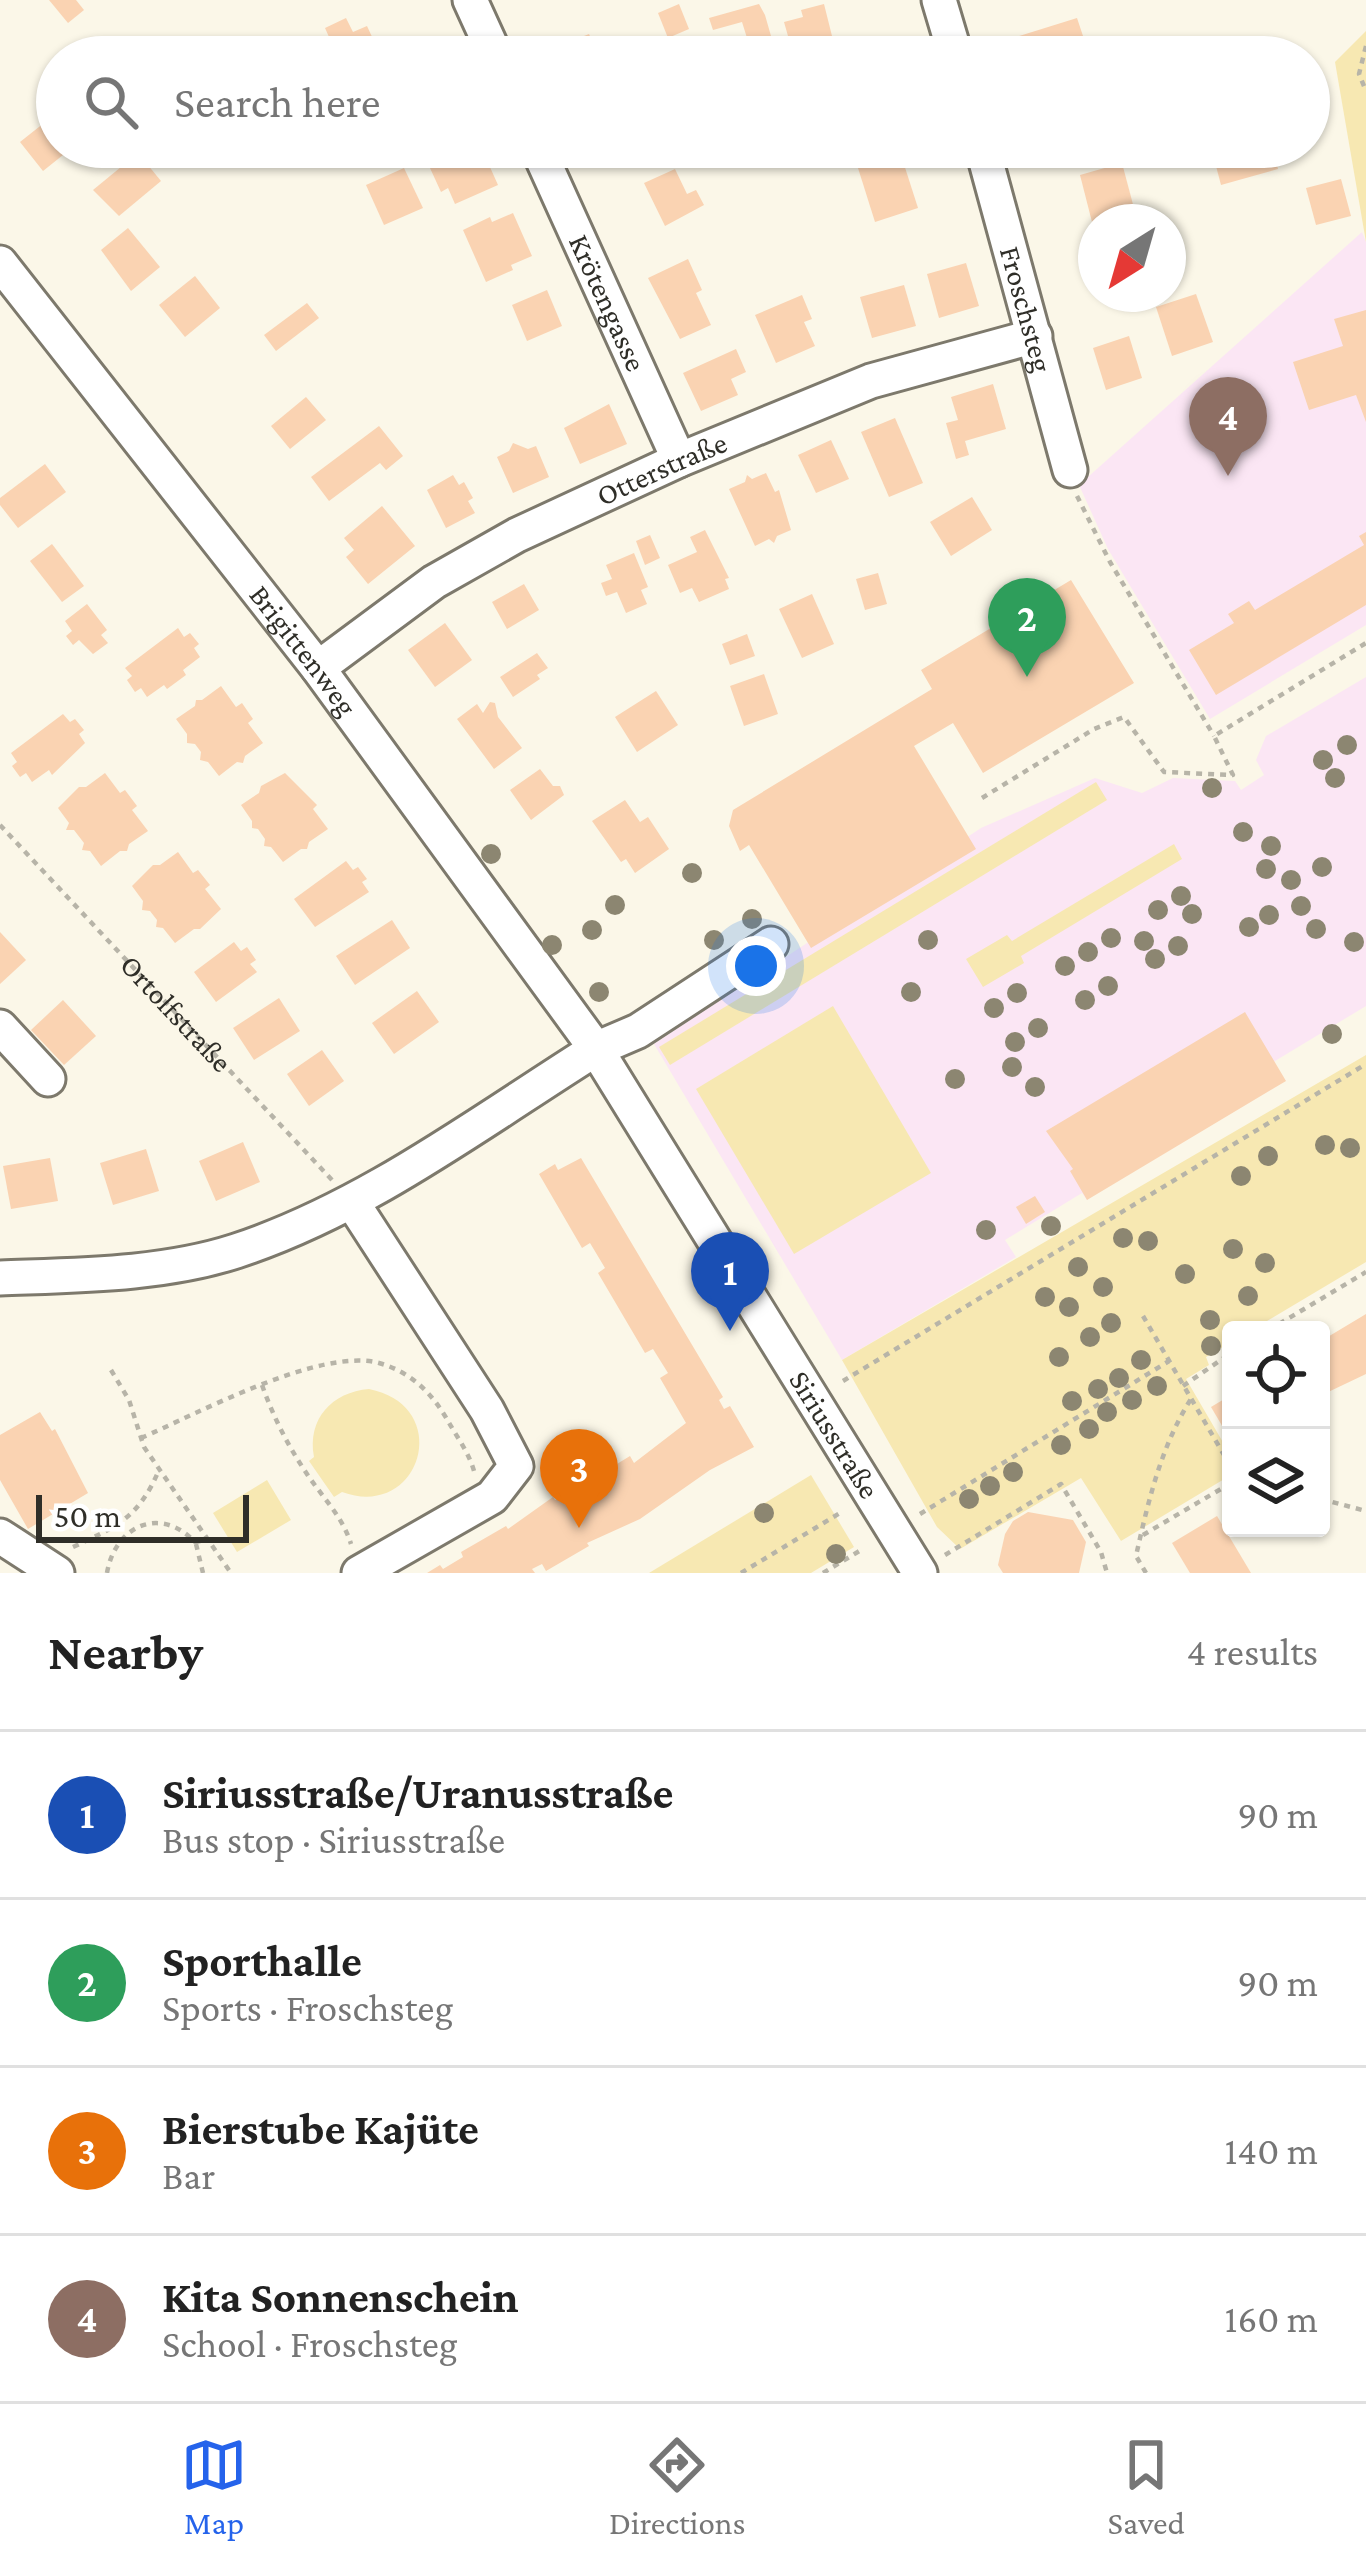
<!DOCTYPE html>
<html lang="en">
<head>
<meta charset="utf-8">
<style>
  body { margin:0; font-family:"Crimson Pro",serif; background:#f2f2f2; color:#222 }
  .controls { position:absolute; right:36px; bottom:36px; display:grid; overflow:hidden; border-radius:12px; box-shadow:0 3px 9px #0004 }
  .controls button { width:108px; height:108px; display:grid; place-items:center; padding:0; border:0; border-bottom:3px solid #e0e0e0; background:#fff; color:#222; font:60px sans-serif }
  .compass { position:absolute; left:1078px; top:204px; width:108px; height:108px; border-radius:50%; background:#fff; box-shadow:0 3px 9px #0004; rotate:217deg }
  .scale { position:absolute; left:36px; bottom:30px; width:213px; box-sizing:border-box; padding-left:12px; border:6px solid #2f2e28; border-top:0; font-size:33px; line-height:42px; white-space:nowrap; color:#2f2e28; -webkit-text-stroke:9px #fff; paint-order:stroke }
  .you { position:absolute; left:756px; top:966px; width:42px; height:42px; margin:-30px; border:9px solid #fff; border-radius:50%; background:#1a73e8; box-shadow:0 0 0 18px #1a73e833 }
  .badge { display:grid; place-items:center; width:78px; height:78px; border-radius:50%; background:#2563eb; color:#fff; font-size:39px; font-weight:700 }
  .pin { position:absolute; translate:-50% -99px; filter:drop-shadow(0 3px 6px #0008) }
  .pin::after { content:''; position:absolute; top:63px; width:42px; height:36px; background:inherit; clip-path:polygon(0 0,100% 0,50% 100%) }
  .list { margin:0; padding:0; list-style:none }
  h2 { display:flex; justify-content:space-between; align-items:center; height:156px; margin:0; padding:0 48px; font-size:51px }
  h2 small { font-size:39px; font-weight:400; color:#767676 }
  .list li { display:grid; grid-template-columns:78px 1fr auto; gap:36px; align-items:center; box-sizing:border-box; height:168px; padding:0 48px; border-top:3px solid #e0e0e0 }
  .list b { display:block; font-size:45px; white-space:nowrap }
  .list p { margin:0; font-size:39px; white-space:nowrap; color:#767676 }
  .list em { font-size:39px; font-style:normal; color:#767676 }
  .icon { flex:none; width:66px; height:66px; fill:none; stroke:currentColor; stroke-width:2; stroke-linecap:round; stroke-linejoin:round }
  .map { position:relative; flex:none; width:1366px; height:1573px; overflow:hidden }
  .search { position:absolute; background:#fff; box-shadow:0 3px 9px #0004; left:36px; right:36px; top:36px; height:132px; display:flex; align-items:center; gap:30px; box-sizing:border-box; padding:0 42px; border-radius:66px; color:#767676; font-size:45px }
  .sheet { height:828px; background:#fff }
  nav { display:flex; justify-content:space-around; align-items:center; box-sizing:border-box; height:168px; border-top:3px solid #e0e0e0; background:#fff; font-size:33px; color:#767676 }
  nav a { display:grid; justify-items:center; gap:6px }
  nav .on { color:#2563eb }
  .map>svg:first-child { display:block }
</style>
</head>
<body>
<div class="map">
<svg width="1366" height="1573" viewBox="0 0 1366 1573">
  <rect width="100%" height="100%" fill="#fbf7e8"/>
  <g fill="#fbe6f4">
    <path d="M1362,232l4,10v383l-156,94 -102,-170 -29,-64z"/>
    <path d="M1366,677v329l-91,55 -188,139 -5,-7 -77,47 11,17 -174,103 -188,-316 327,-216 114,-50 47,15 31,-15 62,3 6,9 23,-15 -8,-15 10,-24z"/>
  </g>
  <g fill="#f7e8b2">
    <path d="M1366,31v211l-31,-180z"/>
    <path d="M1096,782l11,18 -437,265 -11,-18z"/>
    <path d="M1174,844l8,15 -161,97 3,7 -41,24 -17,-28 41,-24 5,6z"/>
    <path d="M833,1006l98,167 -137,81 -98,-165z"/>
    <path d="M1366,1055v207l-114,68h-21v12l-25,15 3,8 -23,14 45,77v19l-110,66 -40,-63 -121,71 -23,-22 -95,-167z"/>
    <path d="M369,1389c86,17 52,132 -27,103l-8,5 -25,-36 5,-4c-7,-38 18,-65 55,-68z"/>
    <path d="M811,1475l43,72 -43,26h-162z"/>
    <path d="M267,1480l24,40 -54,32 -24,-39z"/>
  </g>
  <g fill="#fad3b2">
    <path d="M49,0h27l8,10 -16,13z"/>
    <path d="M679,4l10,25 -21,9 -10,-25z"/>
    <path d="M759,4l6,11 12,42h-24l-11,-35 -29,8 -4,-12z"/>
    <path d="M824,4l8,32 -1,11 -29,8 -4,-15 -8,3 -6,-21 19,-5 -2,-7z"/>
    <path d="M346,18l7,14 14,-6 13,28 -42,3 -13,-29z"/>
    <path d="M1077,18l13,39h-68l-6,-20z"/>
    <path d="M589,34l10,23h-32l-5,-12z"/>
    <path d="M49,119l8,11v17h16l-30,24 -23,-29z"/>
    <path d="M435,147h46l17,38 -43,19 -7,-16 -7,4 -11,-24 7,-3 -6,-16z"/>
    <path d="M1211,147h61l6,22 -57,16z"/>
    <path d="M138,153l23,28 -42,35 -26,-26z"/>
    <path d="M901,155l17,53 -43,14 -17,-54z"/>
    <path d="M1122,163l13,49 -43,10 -12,-47z"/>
    <path d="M404,168l19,40 -39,17 -18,-40z"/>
    <path d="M675,169l12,25 9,-4 8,15 -39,21 -21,-43z"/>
    <path d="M1341,179l10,37 -35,9 -10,-37z"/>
    <path d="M513,213l19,43 -21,9 2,5 -27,12 -23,-52 27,-13 2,5z"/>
    <path d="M128,228l32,39 -29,24 -30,-41z"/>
    <path d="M688,259l14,31 -6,3 15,32 -31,14 -32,-61z"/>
    <path d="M966,263l13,43 -40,12 -12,-44z"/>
    <path d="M195,276l25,32 -35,29 -26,-32z"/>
    <path d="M904,285l12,41 -44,12 -12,-41z"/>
    <path d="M547,290l15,36 -35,15 -15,-36z"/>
    <path d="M1196,294l17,48 -41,14 -16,-49z"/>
    <path d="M802,295l10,24 -8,3 11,24 -39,17 -21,-48z"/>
    <path d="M307,303l12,15 -43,33 -12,-16z"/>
    <path d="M1366,310v112l-10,-27 -47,15 -16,-48 50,-16 -9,-27z"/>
    <path d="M1129,336l13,42 -36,12 -13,-42z"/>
    <path d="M736,349l10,23 -15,7 7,16 -37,16 -18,-38z"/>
    <path d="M993,384l13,45 -41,12 4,14 -13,4 -10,-36 12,-3 -7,-23z"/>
    <path d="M306,397l20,23 -36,29 -19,-23z"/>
    <path d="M609,404l18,40 -47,20 -16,-36z"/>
    <path d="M895,418l28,65 -34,14 -28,-65z"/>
    <path d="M379,426l24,30 -17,14 -6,-7 -51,38 -18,-24z"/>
    <path d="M831,440l18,39 -33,14 -18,-38z"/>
    <path d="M513,443l15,6 8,-3 13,31 -36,16 -16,-36 12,-6z"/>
    <path d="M45,464l21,28 -48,36 -18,-23v-7z"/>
    <path d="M766,473l9,19 4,-2 12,40 -14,6 -3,7 -5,-4 -14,7 -26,-57 16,-7 2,-7 5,4z"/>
    <path d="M453,475l6,10 5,-3 9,16 -5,3 7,12 -29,15 -19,-38z"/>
    <path d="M972,497l20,33 -41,26 -21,-34z"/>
    <path d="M382,506l33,40 -47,38 -22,-27 8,-7 -10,-12z"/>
    <path d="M705,530l24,48 -4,1 4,10 -30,13 -7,-14 -12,5 -12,-28 29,-13 -7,-15z"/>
    <path d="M1366,532v73l-150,90 -27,-45 45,-27 -6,-9 21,-13 6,9 109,-65 -5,-9z"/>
    <path d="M650,535l10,23 -15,7 -9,-24z"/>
    <path d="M52,544l32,42 -22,16 -32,-41z"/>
    <path d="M634,553l14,34 -7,3 6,14 -21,9 -9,-21 -11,4 -5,-13 11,-4 -6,-14z"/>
    <path d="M878,573l9,31 -22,6 -9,-31z"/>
    <path d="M1071,580l63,103 -151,90 -30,-50 -39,23 62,103 -165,99 -62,-103 -9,6 -11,-25 4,-16 199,-121 -11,-19z"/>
    <path d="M524,584l15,26 -32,19 -15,-27z"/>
    <path d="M812,594l22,50 -32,14 -23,-49z"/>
    <path d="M87,604l20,26 -6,5 7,8 -15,11 -14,-14 -6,5 -7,-9 6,-5 -7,-10z"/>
    <path d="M445,623l27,37 -37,27 -27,-37z"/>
    <path d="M178,628l6,9 6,-4 9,11 -5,4 6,9 -17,13 3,5 -19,14 -3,-4 -17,12 -6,-9 -6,4 -8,-12 5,-4 -7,-8z"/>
    <path d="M747,634l8,22 -25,9 -8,-21z"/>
    <path d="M537,653l11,15 -11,7 3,4 -27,18 -13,-20z"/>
    <path d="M764,674l14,40 -34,12 -14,-40z"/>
    <path d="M221,686l15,21 6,-4 11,16 -5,4 15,20 -18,13 -2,7 -6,-1 -18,14 -11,-14 -8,-2 1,-8 -6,-8 -8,-1v-9l-11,-15 19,-13 1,-6h6z"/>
    <path d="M656,691l22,34 -41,27 -22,-35z"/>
    <path d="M490,702l5,1 3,14 24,31 -28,21 -37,-50 20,-15 6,9z"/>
    <path d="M63,714l7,8 5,-3 9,11 -5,4 6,9 -33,32 -3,-5 -17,12 -6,-9 -6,4 -8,-11 5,-4 -6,-9z"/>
    <path d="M540,769l13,17h7l4,9 -33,25 -21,-30z"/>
    <path d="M105,773l15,20 5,-3 12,16 -5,4 16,21 -19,13 -2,7h-7l-19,15 -11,-15 -8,-1 2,-7 -10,-13h-8l3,-7 -11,-15 21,-21h7z"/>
    <path d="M285,773l32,32 -4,4 15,20 -19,13 -2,7h-6l-18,13 -12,-15 -7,-1 1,-7 -7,-10 -6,-1v-7l-11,-16 18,-12 2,-7z"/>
    <path d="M625,800l15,22 8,-5 21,32 -34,24 -9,-14 -5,3 -29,-41z"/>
    <path d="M178,852l15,21 5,-3 12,15 -5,4 16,20 -21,20h-6l-19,14 -12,-15 -7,-1 1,-7 -7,-9 -8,-1 1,-9 -11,-15 21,-21h7z"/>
    <path d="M346,861l7,9 5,-3 9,12 -5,3 7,10 -54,35 -21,-28z"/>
    <path d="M392,920l18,28 -55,37 -19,-29z"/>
    <path d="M0,932l26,28 -26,24z"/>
    <path d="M234,942l7,9 6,-4 9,13 -6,4 7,8 -41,30 -22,-30z"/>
    <path d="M417,991l22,31 -45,32 -22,-31z"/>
    <path d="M279,998l21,33 -46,29 -21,-32z"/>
    <path d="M63,1000l33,36 -32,29 -33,-35z"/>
    <path d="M1245,1012l41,69 -199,119 -17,-29 3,-2 -27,-38z"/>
    <path d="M322,1050l22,31 -35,25 -22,-32z"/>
    <path d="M243,1142l17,40 -44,19 -17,-40z"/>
    <path d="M146,1149l13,42 -46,14 -13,-42z"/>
    <path d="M50,1158l8,43 -47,8 -8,-43z"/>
    <path d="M581,1158l142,239 -4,3 5,9 6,-3 24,41 -44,23 -70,49 -53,24 2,3 -43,25 -4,-7 -10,5 3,4h-108l13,-8 3,4 20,-12 -2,-5 45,-26 2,3 45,-32 2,3 19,-6 36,-17 6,-4 -4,-6 18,-11 4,7 52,-40 -26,-45 8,-5 -15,-24 -8,4 -47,-80 7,-5 -15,-25 -8,5 -43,-74 16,-10 3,6z"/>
    <path d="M1035,1196l10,16 -19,12 -10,-17z"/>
    <path d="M1366,1314v60l-42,20 2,5 -5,3v-61z"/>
    <path d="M1231,1395v46l-20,-34z"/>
    <path d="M40,1412l12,19 3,-2 33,64 -60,36 -28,-49v-45z"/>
    <path d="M1028,1512l45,8 13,22 -7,31h-76l-5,-8 7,-31 8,-13z"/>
    <path d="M1217,1516l34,57h-61l-18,-30z"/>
  </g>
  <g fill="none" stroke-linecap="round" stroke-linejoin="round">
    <g stroke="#7d796c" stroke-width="39">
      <g id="minor">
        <path d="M470,0l26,57"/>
        <path d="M939,0l17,57"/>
        <path id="s2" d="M537,147l142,313"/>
        <path id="s3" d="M982,147l88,323"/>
        <path id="s4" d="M0,263l318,405 278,381 324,524"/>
        <path id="s5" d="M318,668l116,-86 83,-47 162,-75 192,-79 164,-45"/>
        <path d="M0,1027l48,52"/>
        <path d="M352,1202l135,208 29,56 -24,31 -133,76"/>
        <path d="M0,1278c78,-3 162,-3 236,-27 131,-43 245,-130 360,-202l42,-18 133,-87"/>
        <path d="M0,1536l57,37"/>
      </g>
    </g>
    <g stroke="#b7b4a8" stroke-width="4.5" stroke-dasharray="6 6" stroke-linecap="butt">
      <path d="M1366,46l-7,28 7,17"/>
      <path d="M1077,496l33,66 104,174"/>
      <path d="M982,798l112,-69 30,-12 40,55 69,3 -19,-39 152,-93"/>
      <path id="s1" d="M0,825l332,355"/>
      <path d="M1143,1316l88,151"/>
      <path d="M1269,1330l97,-58"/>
      <path d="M111,1370l18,30 15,47 87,126"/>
      <path d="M843,1381l523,-317"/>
      <path d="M262,1385c11,31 25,59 43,86 16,25 37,44 46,73"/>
      <path d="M1183,1386l48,-33"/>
      <path d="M141,1438c56,-24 179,-91 238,-75 32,9 53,30 69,58 9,16 21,32 26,50"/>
      <path d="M1321,1499l45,12"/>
      <path d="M920,1514l249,-153"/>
      <path d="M1143,1535l88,-52"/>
      <path d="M196,1544l7,29"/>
      <path d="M73,1547c45,-21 66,-30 86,-77"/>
      <path d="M945,1555l116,-71 40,68 6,21"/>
      <path d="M107,1573c8,-47 53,-68 88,-31l10,-2"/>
      <path d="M741,1573l99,-60"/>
      <path d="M823,1573l38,-23"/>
      <path d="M1146,1573l-10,-17c12,-54 25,-110 55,-157"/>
    </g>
    <use href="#minor" stroke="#fff" stroke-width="33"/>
  </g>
  <g fill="#8c8671">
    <circle cx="1347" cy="745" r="10"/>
    <circle cx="1323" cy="760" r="10"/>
    <circle cx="1335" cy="778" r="10"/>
    <circle cx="1212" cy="788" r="10"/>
    <circle cx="1243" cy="832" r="10"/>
    <circle cx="1271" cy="846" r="10"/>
    <circle cx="491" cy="854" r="10"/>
    <circle cx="1322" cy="867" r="10"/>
    <circle cx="1266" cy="869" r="10"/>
    <circle cx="692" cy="873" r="10"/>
    <circle cx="1291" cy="880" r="10"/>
    <circle cx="1181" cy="896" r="10"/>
    <circle cx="615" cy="905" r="10"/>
    <circle cx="1301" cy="906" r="10"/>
    <circle cx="1158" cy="910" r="10"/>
    <circle cx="1192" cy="914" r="10"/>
    <circle cx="1269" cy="915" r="10"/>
    <circle cx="752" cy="919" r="10"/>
    <circle cx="1249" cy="927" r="10"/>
    <circle cx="1316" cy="929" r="10"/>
    <circle cx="592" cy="930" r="10"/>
    <circle cx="1111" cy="938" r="10"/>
    <circle cx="714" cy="940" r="10"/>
    <circle cx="928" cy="940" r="10"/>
    <circle cx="1144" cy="941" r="10"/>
    <circle cx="1354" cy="942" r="10"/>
    <circle cx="552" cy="945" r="10"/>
    <circle cx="1178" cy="946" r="10"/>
    <circle cx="1088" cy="952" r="10"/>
    <circle cx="1155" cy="959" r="10"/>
    <circle cx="1065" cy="966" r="10"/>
    <circle cx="749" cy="980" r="10"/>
    <circle cx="1108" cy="986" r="10"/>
    <circle cx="599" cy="992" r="10"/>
    <circle cx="911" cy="992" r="10"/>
    <circle cx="1017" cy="993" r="10"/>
    <circle cx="1085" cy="1000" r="10"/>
    <circle cx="994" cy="1008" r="10"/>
    <circle cx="1038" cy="1028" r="10"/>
    <circle cx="1332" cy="1034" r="10"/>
    <circle cx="1015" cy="1042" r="10"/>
    <circle cx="1012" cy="1067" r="10"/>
    <circle cx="955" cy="1079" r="10"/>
    <circle cx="1035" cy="1087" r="10"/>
    <circle cx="1325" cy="1145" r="10"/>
    <circle cx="1350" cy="1148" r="10"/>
    <circle cx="1268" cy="1156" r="10"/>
    <circle cx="1241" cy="1176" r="10"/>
    <circle cx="1051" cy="1226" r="10"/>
    <circle cx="986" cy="1230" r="10"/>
    <circle cx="1123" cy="1238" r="10"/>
    <circle cx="1148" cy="1241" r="10"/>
    <circle cx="1233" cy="1249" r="10"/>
    <circle cx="1265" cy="1263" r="10"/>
    <circle cx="1078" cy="1267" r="10"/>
    <circle cx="1185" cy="1274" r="10"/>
    <circle cx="1103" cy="1287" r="10"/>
    <circle cx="1248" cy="1296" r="10"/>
    <circle cx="1045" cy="1297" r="10"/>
    <circle cx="1069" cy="1307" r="10"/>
    <circle cx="1210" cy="1320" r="10"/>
    <circle cx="1111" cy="1323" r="10"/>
    <circle cx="1090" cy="1337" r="10"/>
    <circle cx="1211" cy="1346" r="10"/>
    <circle cx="1059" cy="1357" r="10"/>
    <circle cx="1141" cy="1360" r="10"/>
    <circle cx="1119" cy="1378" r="10"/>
    <circle cx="1157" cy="1386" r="10"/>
    <circle cx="1098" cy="1389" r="10"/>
    <circle cx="1132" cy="1400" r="10"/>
    <circle cx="1072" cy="1401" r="10"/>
    <circle cx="1107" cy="1412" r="10"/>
    <circle cx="1089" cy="1429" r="10"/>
    <circle cx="1061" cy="1445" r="10"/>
    <circle cx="1013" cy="1472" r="10"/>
    <circle cx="990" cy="1486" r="10"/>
    <circle cx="969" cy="1499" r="10"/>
    <circle cx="764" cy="1513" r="10"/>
    <circle cx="836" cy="1554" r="10"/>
  </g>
  <g text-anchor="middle" stroke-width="9" stroke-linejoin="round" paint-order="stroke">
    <g font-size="30" fill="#2f2e28" stroke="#fff">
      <text dy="10" stroke="none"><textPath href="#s2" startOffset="171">Krötengasse</textPath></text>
      <text dy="10" stroke="none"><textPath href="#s3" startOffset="168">Froschsteg</textPath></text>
      <text dy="10" stroke="none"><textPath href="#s5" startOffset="399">Otterstraße</textPath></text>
      <text dy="10" stroke="none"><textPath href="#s4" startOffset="492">Brigittenweg</textPath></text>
      <text dy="10" stroke="none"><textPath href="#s1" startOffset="258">Ortolfstraße</textPath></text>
      <text dy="10" stroke="none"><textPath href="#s4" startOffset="1440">Siriusstraße</textPath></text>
    </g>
  </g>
</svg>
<div class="controls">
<button><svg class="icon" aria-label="locate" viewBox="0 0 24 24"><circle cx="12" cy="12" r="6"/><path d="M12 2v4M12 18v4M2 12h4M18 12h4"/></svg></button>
<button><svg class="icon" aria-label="layers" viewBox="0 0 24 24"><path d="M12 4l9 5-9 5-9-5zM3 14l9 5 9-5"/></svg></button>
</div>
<svg class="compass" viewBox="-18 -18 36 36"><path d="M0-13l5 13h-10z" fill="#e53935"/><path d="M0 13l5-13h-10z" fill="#767676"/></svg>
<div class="scale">50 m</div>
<div class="you"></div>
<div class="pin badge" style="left:730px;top:1331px;background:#1a4fb4">1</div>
<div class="pin badge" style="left:1027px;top:677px;background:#2e9e5b">2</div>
<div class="pin badge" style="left:579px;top:1528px;background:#e8710a">3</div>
<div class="pin badge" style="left:1228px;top:476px;background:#8d6e63">4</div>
<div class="search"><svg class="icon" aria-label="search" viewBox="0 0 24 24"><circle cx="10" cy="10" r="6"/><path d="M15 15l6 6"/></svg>Search here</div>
</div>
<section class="sheet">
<h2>Nearby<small>4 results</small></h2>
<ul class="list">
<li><span class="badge" style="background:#1a4fb4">1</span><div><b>Siriusstraße/Uranusstraße</b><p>Bus stop · Siriusstraße</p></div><em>90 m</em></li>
<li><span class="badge" style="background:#2e9e5b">2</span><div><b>Sporthalle</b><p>Sports · Froschsteg</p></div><em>90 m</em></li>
<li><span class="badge" style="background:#e8710a">3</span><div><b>Bierstube Kajüte</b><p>Bar</p></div><em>140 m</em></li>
<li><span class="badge" style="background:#8d6e63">4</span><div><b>Kita Sonnenschein</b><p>School · Froschsteg</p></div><em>160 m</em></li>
</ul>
</section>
<nav>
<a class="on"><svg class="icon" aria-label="map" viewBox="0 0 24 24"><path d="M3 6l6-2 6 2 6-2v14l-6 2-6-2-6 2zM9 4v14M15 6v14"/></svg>Map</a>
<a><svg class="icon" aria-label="directions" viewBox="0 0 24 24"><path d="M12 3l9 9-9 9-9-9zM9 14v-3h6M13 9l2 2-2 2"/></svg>Directions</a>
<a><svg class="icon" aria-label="saved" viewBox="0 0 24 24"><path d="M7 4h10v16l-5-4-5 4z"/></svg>Saved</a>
</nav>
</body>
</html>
